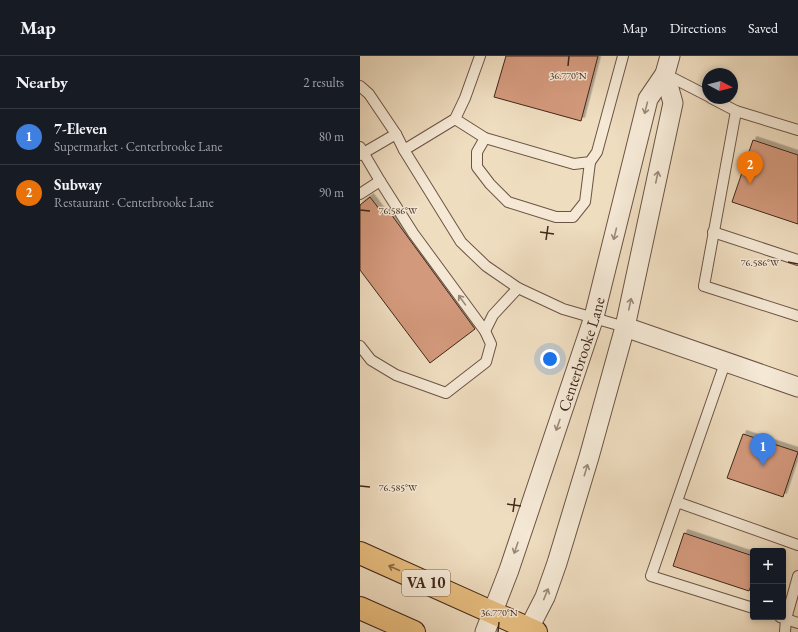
<!DOCTYPE html>
<html lang="en">
<head>
<meta charset="utf-8">
<style>
  body { margin:0; font-family:"EB Garamond",serif; background:#20242c; color:#f1f3f6 }
  .controls { position:absolute; right:12px; bottom:12px; display:grid; overflow:hidden; border-radius:4px; box-shadow:0 2px 6px #0003 }
  .controls button { width:36px; height:36px; display:grid; place-items:center; padding:0; border:0; border-bottom:1px solid #363941; background:#171b24; color:#f1f3f6; font:20px sans-serif }
  .compass { position:absolute; left:342px; top:12px; width:36px; height:36px; border-radius:50%; background:#171b24; box-shadow:0 2px 6px #0003; rotate:97deg }
  .you { position:absolute; left:190px; top:303px; width:14px; height:14px; margin:-10px; border:3px solid #fff; border-radius:50%; background:#1a73e8; box-shadow:0 0 0 6px #1a73e833 }
  .badge { display:grid; place-items:center; width:26px; height:26px; border-radius:50%; background:#1a73e8; color:#fff; font-size:13px; font-weight:700 }
  .pin { position:absolute; translate:-50% -33px; filter:drop-shadow(0 1px 2px #0008) }
  .pin::after { content:''; position:absolute; top:21px; width:14px; height:12px; background:inherit; clip-path:polygon(0 0,100% 0,50% 100%) }
  .list { margin:0; padding:0; list-style:none }
  h2 { display:flex; justify-content:space-between; align-items:center; height:52px; margin:0; padding:0 16px; font-size:17px }
  h2 small { font-size:13px; font-weight:400; color:#9ea1a6 }
  .list li { display:grid; grid-template-columns:26px 1fr auto; gap:12px; align-items:center; box-sizing:border-box; height:56px; padding:0 16px; border-top:1px solid #363941 }
  .list b { display:block; font-size:15px; white-space:nowrap }
  .list p { margin:0; font-size:13px; white-space:nowrap; color:#9ea1a6 }
  .list em { font-size:13px; font-style:normal; color:#9ea1a6 }
  .map { position:relative; flex:none; width:438px; height:576px; overflow:hidden }
  header { display:flex; align-items:center; gap:24px; box-sizing:border-box; height:56px; padding:0 20px; background:#171b24; border-bottom:1px solid #363941 }
  header strong { font-size:19px }
  nav { display:flex; gap:22px; margin-inline-start:auto; font-size:14px }
  main { display:flex }
  aside { flex:1; background:#171b24 }
  .map>svg:first-child { display:block }
</style>
</head>
<body>
<header>
<strong>Map</strong>
<nav><a>Map</a><a>Directions</a><a>Saved</a></nav>
</header>
<main>
<aside>
<h2>Nearby<small>2 results</small></h2>
<ul class="list">
<li><span class="badge" style="background:#3f7fe0">1</span><div><b>7-Eleven</b><p>Supermarket · Centerbrooke Lane</p></div><em>80 m</em></li>
<li><span class="badge" style="background:#e8710a">2</span><div><b>Subway</b><p>Restaurant · Centerbrooke Lane</p></div><em>90 m</em></li>
</ul>
</aside>
<div class="map">
<svg width="438" height="576" viewBox="0 0 438 576">
  <defs>
    <filter id="shadow"><feDropShadow dx="3.5" dy="-3.5" stdDeviation="0" flood-color="#0004"/></filter>
  </defs>
  <rect width="100%" height="100%" fill="#efddc0"/>
  <filter id="stains"><feTurbulence type="fractalNoise" baseFrequency=".005" numOctaves="4"/><feColorMatrix values="0 0 0 0 .2 0 0 0 0 .09 0 0 0 0 .02 0 0 0 .5 -.17"/></filter>
  <radialGradient id="worn" r=".72"><stop offset=".6" stop-color="#630" stop-opacity="0"/><stop offset="1" stop-color="#630" stop-opacity=".3"/></radialGradient>
  <g fill="#d3997b" stroke="#41271b" filter="url(#shadow)">
    <path d="M146,0h92l-17,65 -87,-24z"/>
    <path d="M393,84l45,15v69l-66,-22z"/>
    <path d="M10,141l13,17 5,-4 87,119 -45,34 -70,-93v-65z"/>
    <path d="M383,378l55,18 -15,45 -56,-19z"/>
    <path d="M324,477l69,23v25l-4,10 -76,-25z"/>
  </g>
  <g fill="none" stroke-linecap="round" stroke-linejoin="round">
    <g stroke="#6c5444" stroke-width="12">
      <g id="lane">
        <path d="M305,18l43,22"/>
        <path d="M0,30l9,8 27,40 8,16 57,92 25,24 32,22 45,21 62,18"/>
        <path d="M351,42l25,13 -32,175 94,30"/>
        <path d="M376,55l62,19"/>
        <path d="M95,63l30,19 89,26 16,-2 7,-10 26,-96"/>
        <path d="M125,82l-8,14v15l13,17 18,18 48,15h17l12,-15 5,-40"/>
        <path d="M0,91l20,34 33,52 72,98 6,13 -5,18 -40,31 -50,-18 -25,-15 -11,-14"/>
        <path d="M44,94l51,-31 10,-21 15,-42"/>
        <path d="M0,99l36,-21"/>
        <path d="M0,138l20,-13"/>
        <path d="M353,176l85,28"/>
        <path d="M125,275l8,-16 25,-27"/>
        <path d="M365,307l-74,213 102,32"/>
        <path d="M317,446l121,43"/>
        <path d="M420,561l18,6"/>
        <path d="M425,576l1,-13 12,-43"/>
      </g>
    </g>
    <g stroke="#6c5444" stroke-width="21">
      <g id="street">
        <path d="M265,271l173,60"/>
        <path id="s1" d="M125,576l24,-62 85,-253 54,-218 17,-25 5,-18"/>
        <path d="M167,576l18,-35 12,-34 32,-106 36,-130 48,-224 -8,-29"/>
      </g>
    </g>
    <g stroke="#41271b" stroke-width="24">
      <g id="highway">
        <path d="M0,497l176,79"/>
        <path d="M0,552l54,24"/>
      </g>
    </g>
    <use href="#lane" stroke="#f5e9d6" stroke-width="10"/>
    <use href="#street" stroke="#f5e9d6" stroke-width="19"/>
    <use href="#highway" stroke="#e8be80" stroke-width="22"/>
  </g>
  <defs><path id="oneway-shaft" d="M-6 0H5M1.5-3L5.5 0L1.5 3" fill="none" stroke-width="1.6" stroke-linecap="round" stroke-linejoin="round"/></defs>
  <g stroke="#9b8878">
    <use href="#oneway-shaft" transform="translate(286 52) rotate(104)"/>
    <use href="#oneway-shaft" transform="translate(297 121) rotate(-78)"/>
    <use href="#oneway-shaft" transform="translate(255 178) rotate(104)"/>
    <use href="#oneway-shaft" transform="translate(102 244) rotate(-126)"/>
    <use href="#oneway-shaft" transform="translate(270 248) rotate(-78)"/>
    <use href="#oneway-shaft" transform="translate(198 369) rotate(109)"/>
    <use href="#oneway-shaft" transform="translate(226 414) rotate(-73)"/>
    <use href="#oneway-shaft" transform="translate(156 492) rotate(109)"/>
    <use href="#oneway-shaft" transform="translate(186 538) rotate(-68)"/>
  </g>
  <use stroke="#8c6b48" href="#oneway-shaft" transform="translate(34 512) rotate(-156)"/>
  <path fill="none" stroke="#41271b" stroke-width="1.5" d="M208,10l1,-10M0,154l10,1M180,176l14,2M186,184l2,-14M428,206l10,2M0,430l10,1M147,448l14,2M153,456l2,-14M138,576l1,-10"/>
  <g text-anchor="middle" stroke-width="3" stroke-linejoin="round" paint-order="stroke">
    <rect fill="#f5e9d6" stroke="#776153" stroke-width="1" x="42" y="514" width="48" height="26" rx="3"/>
    <g font-size="15" font-weight="bold" fill="#41271b">
      <text x="66" y="532">VA 10</text>
    </g>
    <g font-size="16" fill="#41271b" stroke="#f5e9d6">
      <text dy="6" stroke="none"><textPath href="#s1" startOffset="294">Centerbrooke Lane</textPath></text>
    </g>
  </g>
  <g font-size="10" text-anchor="middle" fill="#41271b" stroke="#f5e9d6" stroke-width="3" stroke-linejoin="round" paint-order="stroke">
    <text x="208" y="23">36.770°N</text>
    <text x="38" y="158">76.586°W</text>
    <text x="400" y="210">76.586°W</text>
    <text x="38" y="435">76.585°W</text>
    <text x="139" y="560">36.770°N</text>
  </g>
  <rect width="100%" height="100%" filter="url(#stains)"/>
  <rect width="100%" height="100%" fill="url(#worn)"/>
</svg>
<div class="controls">
<button>+</button>
<button>−</button>
</div>
<svg class="compass" viewBox="-18 -18 36 36"><path d="M0-13l5 13h-10z" fill="#e53935"/><path d="M0 13l5-13h-10z" fill="#9ea1a6"/></svg>
<div class="you"></div>
<div class="pin badge" style="left:403px;top:410px;background:#3f7fe0">1</div>
<div class="pin badge" style="left:390px;top:128px;background:#e8710a">2</div>
</div>
</main>
</body>
</html>
